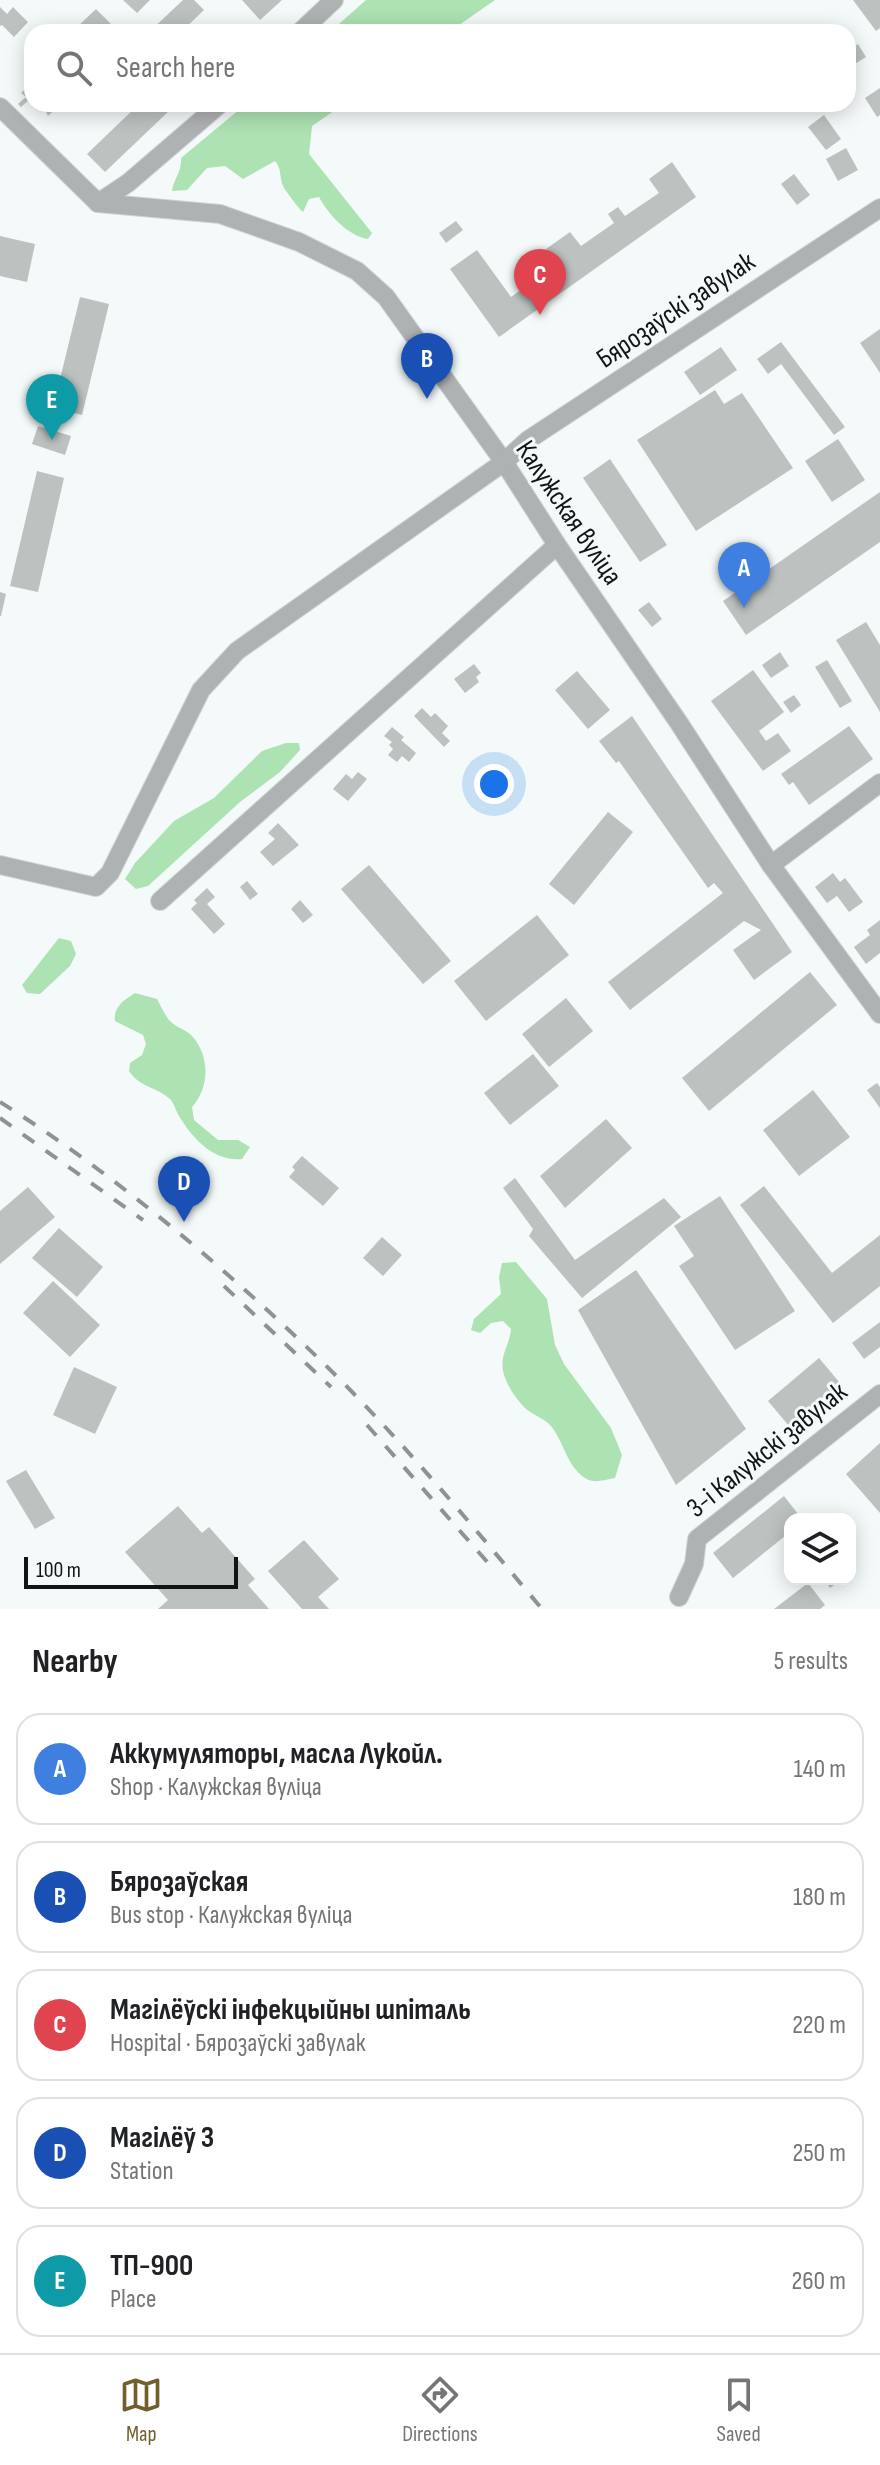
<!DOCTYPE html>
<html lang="en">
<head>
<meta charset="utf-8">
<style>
  body { margin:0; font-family:"Sofia Sans Condensed",sans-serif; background:#f6f6f6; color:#202124 }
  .controls { position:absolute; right:24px; bottom:24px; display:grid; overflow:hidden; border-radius:16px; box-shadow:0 4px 20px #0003 }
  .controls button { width:72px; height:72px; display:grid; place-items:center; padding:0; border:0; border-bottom:2px solid #e0e0e0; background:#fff; color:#202124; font:40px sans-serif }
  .scale { position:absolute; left:24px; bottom:20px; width:214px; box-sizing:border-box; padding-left:8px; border:4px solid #131515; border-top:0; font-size:22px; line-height:28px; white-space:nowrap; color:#131515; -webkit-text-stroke:6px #f3faf9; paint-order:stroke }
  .you { position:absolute; left:494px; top:784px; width:28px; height:28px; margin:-20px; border:6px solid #fff; border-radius:50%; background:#1a73e8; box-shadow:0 0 0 12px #1a73e833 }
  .badge { display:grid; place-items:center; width:52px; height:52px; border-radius:50%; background:#725f2e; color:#fff; font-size:26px; font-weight:700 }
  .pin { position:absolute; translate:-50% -66px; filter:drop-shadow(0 2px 4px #0008) }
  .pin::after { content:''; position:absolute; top:42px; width:28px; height:24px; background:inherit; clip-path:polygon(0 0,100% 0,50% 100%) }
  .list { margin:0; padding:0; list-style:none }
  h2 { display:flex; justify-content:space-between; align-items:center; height:104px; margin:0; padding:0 32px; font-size:34px }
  h2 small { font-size:26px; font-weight:400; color:#757577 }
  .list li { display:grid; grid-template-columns:52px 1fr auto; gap:24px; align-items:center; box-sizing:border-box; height:112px; margin:0 16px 16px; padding:0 16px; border:2px solid #e0e0e0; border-radius:24px }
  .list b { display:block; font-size:30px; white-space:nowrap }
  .list p { margin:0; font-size:26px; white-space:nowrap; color:#757577 }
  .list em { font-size:26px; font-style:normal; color:#757577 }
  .icon { flex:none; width:44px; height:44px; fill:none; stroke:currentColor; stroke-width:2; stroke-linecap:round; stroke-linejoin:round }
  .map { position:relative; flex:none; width:880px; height:1609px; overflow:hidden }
  .search { position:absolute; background:#fff; box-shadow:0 4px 20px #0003; left:24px; right:24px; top:24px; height:88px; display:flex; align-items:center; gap:20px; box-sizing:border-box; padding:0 28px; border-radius:24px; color:#757577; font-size:30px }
  .sheet { height:744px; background:#fff }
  nav { display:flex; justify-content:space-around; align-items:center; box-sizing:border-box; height:112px; border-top:2px solid #e0e0e0; background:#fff; font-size:22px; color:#757577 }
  nav a { display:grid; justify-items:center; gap:4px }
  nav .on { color:#725f2e }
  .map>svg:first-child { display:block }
</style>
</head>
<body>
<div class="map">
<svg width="880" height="1609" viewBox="0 0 880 1609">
  <rect width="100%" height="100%" fill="#f3faf9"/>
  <g fill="#ade2b3">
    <path d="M366,0h129l-46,32h-119z"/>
    <path d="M246,104h98l-32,22 -3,28 63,79 -4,6c-20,-3 -40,-25 -49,-42l-10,2 -6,13c-4,-3 -18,-22 -20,-26 -4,-10 -1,-17 -8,-25l-32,18 -18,-13 -18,2 -20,22 -15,1c2,-13 10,-19 9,-33z"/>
    <path d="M286,743h13l1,7 -20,22 -40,30 -92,84 -12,3 -11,-10 10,-16 39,-42 40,-23 48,-47z"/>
    <path d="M59,938l12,3 5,13 -6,12 -30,28 -13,-1 -5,-8z"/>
    <path d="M135,993l22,6c4,7 8,17 13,22 6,7 16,8 22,15 18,20 18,51 0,71l2,13 24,20h20l12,7 -8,12c-28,3 -49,-20 -63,-43 -3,-5 -5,-13 -9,-17 -13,-12 -31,-12 -41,-28l1,-8 12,-8 4,-11 -3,-9 -28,-14c-2,-14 9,-21 20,-28z"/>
    <path d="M516,1262l31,37 8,46 9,19 47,64 11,27 -7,23c-11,2 -21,6 -30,0 -19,-13 -21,-36 -34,-52 -7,-8 -18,-11 -26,-18 -10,-10 -19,-24 -22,-37 -3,-17 7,-27 8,-42l-8,-8 -12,2 -11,10 -9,-3 3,-11 27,-25 -2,-17 3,-14z"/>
  </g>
  <g fill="#bcc2bf">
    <path d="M123,0h27l-13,13z"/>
    <path d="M183,0h11l10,10 -23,22h-32z"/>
    <path d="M242,0h40l-22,20z"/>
    <path d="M853,0h27v28l-4,3z"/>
    <path d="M0,7l7,7 6,-7 15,15 -14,15 -12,-12 -2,1z"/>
    <path d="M96,9l16,16 -7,7h-29l-2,-2z"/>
    <path d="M858,44l8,13 -16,10 -2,-17z"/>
    <path d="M32,83v9l-4,3 3,3 -10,9 -3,-3 8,-7 -5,-4z"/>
    <path d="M880,88v27l-3,2 -12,-19z"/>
    <path d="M42,104h19l-13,12z"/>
    <path d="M139,104h26l5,6 -65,62 -18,-18z"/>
    <path d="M824,115l17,24 -15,11 -18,-23z"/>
    <path d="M846,148l12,22 -20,11 -12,-22z"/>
    <path d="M672,162l24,35 -197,140 -49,-68 27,-19 34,47 45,-32 -10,-16 24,-17 11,14 33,-23 -6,-9 10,-7 7,9 34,-23 -10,-14z"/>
    <path d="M794,174l16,21 -13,10 -16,-21z"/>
    <path d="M456,221l7,9 -17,13 -7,-10z"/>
    <path d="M0,236l35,8 -8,38 -27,-6z"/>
    <path d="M80,297l29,7 -27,111 -29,-7z"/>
    <path d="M880,329v44l-20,-30z"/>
    <path d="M781,342l64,85 -11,8 -53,-71 -13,10 -11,-15z"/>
    <path d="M721,347l16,23 -37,25 -16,-23z"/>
    <path d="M715,390l9,14 18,-11 51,75 -97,63 -59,-91z"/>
    <path d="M38,426l33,10 -6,19 -33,-11z"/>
    <path d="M838,439l27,41 -33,22 -27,-41z"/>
    <path d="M610,459l57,86 -27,17 -57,-84z"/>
    <path d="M37,471l27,7 -26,114 -28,-6z"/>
    <path d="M880,492v50l-134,93 -23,-34z"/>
    <path d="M0,592l6,2 -5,22h-1z"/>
    <path d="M649,602l13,17 -10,8 -14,-17z"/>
    <path d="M866,622l14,23v67l-44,-72z"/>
    <path d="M780,652l9,14 -18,12 -9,-13z"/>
    <path d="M827,660l25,41 -12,7 -25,-41z"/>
    <path d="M474,664l7,9 -5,4 3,5 -14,11 -11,-14z"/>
    <path d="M753,670l31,42 -25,19 7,10 12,-8 13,18 -28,20 -52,-70z"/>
    <path d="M577,671l33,39 -22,19 -33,-39z"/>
    <path d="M794,695l7,10 -10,8 -8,-11z"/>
    <path d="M422,708l9,9 4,-4 13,13 -6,7 8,8 -6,6 -30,-31z"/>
    <path d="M632,716l160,236 -38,28 -21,-30 28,-20 -17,-9 -114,89 -22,-28 115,-89 -9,-10 -6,5 -89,-127 -3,2 -17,-22z"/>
    <path d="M849,726l24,33 -64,46 -16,-23 -4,3 -8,-11z"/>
    <path d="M392,727l12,10 -3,3 15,13 -7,9 -7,-6 -5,6 -9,-7 5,-6 -4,-4 3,-3 -8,-6z"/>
    <path d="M358,772l9,7 -19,22 -15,-12 13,-15 6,5z"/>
    <path d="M608,812l25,20 -59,73 -25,-21z"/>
    <path d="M278,823l21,22 -26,21 -13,-14 15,-13 -7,-6z"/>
    <path d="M369,865l82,96 -28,23 -82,-95z"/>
    <path d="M833,873l7,9 5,-4 18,24 -14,10 -12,-16 -10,7 -12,-16z"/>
    <path d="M247,881l11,13 -8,6 -10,-13z"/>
    <path d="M207,888l8,9 -8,7 18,20 -11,10 -23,-25 6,-6 -3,-3z"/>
    <path d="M300,900l13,15 -10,8 -12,-14z"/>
    <path d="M537,915l32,40 -83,66 -32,-40z"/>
    <path d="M880,920v33l-14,11 -12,-17 16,-12 -3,-5z"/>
    <path d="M810,972l27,33 -128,106 -27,-33z"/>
    <path d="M566,998l27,33 -44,36 -27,-33z"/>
    <path d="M533,1054l26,32 -49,39 -26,-32z"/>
    <path d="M877,1083l3,4v21l-13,-18z"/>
    <path d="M813,1090l37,47 -51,39 -36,-46z"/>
    <path d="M606,1119l26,29 -67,60 -25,-32z"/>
    <path d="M302,1156l37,32 -16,18 -34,-29 6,-7 -3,-3z"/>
    <path d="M515,1178l60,82 89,-62 17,19 -99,81 -53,-62 4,-7 -30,-41z"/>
    <path d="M764,1186l68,87 48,-38v51l-47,37 -93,-118z"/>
    <path d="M28,1187l27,30 -55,47v-53z"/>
    <path d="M720,1196l75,115 -60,39 -56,-84 15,-10 -20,-30z"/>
    <path d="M59,1228l44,39 -26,30 -45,-39z"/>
    <path d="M382,1237l20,18 -19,21 -20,-18z"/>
    <path d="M636,1270l110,159 -70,56 -98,-175z"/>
    <path d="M53,1281l47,44 -30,32 -47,-44z"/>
    <path d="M880,1322v25l-16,12 -12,-16z"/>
    <path d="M819,1358l21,25 -51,43 -21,-25z"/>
    <path d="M74,1367l43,20 -22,47 -42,-19z"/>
    <path d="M880,1443v70l-34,-39z"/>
    <path d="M26,1470l29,48 -20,11 -29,-48z"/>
    <path d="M784,1496l18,23h-12v13l-57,46 -20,-25z"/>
    <path d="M178,1506l24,27 7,-6 46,52 -7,6 21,24h-111l10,-9 -43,-48z"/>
    <path d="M304,1540l35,39 -21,18 11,12h-27l-34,-38z"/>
    <path d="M824,1579h18l-12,9z"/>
    <path d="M808,1583l17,22 -5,4h-46z"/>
  </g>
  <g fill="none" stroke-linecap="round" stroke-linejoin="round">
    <g stroke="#cfd5d5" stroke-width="20">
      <g id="minor">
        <path d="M300,32l34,-32"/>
        <path d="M0,107l98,96"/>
        <path d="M98,203l122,11 79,28 58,29 29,26 118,165 53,83 122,178 92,142 109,149"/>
        <path d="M98,203l30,-20 92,-79"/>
        <path d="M0,865l96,22 14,-14 91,-183 36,-39 267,-189 24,-22 352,-232"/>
        <path d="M771,865l109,-82"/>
        <path d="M160,901l397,-356"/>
        <path d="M679,1597l15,-33 3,-25 183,-145"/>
      </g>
    </g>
    <use href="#minor" stroke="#afb2b2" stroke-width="18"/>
    <g stroke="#8e9392" stroke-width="4" stroke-dasharray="14 14" stroke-linecap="butt">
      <path d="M0,1102c109,68 223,164 316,254 81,78 154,167 226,253"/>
      <path d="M0,1118l143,102"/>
      <path d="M224,1286l107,101"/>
      <path d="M367,1425l129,147"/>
    </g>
  </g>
  <g text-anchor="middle" stroke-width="6" stroke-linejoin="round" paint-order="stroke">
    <g font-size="28" fill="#131515" stroke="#f3faf9">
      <text transform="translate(675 309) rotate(-34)" y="10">Бярозаўскі завулак</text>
      <text transform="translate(570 512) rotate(56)" y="10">Калужская вуліца</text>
      <text transform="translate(766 1449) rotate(-39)" y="10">3-і Калужскі завулак</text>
    </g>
  </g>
</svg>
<div class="controls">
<button><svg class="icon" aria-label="layers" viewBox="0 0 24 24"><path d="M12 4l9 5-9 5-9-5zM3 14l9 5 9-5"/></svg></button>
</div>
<div class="scale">100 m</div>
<div class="you"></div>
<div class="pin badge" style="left:744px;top:608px;background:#3f7fe0">A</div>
<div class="pin badge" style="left:427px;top:399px;background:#1a4fb4">B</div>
<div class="pin badge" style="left:540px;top:315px;background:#e0444e">C</div>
<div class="pin badge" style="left:184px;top:1222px;background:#1a4fb4">D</div>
<div class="pin badge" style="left:52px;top:440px;background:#0f9aa8">E</div>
<div class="search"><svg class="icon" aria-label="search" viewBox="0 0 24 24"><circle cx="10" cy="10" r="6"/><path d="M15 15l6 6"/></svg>Search here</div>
</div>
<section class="sheet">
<h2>Nearby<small>5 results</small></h2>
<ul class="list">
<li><span class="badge" style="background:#3f7fe0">A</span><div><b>Аккумуляторы, масла Лукойл.</b><p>Shop · Калужская вуліца</p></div><em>140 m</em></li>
<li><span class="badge" style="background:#1a4fb4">B</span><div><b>Бярозаўская</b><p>Bus stop · Калужская вуліца</p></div><em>180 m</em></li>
<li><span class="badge" style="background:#e0444e">C</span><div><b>Магілёўскі інфекцыйны шпіталь</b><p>Hospital · Бярозаўскі завулак</p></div><em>220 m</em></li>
<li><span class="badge" style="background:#1a4fb4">D</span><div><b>Магілёў 3</b><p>Station</p></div><em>250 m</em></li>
<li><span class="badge" style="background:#0f9aa8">E</span><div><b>ТП-900</b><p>Place</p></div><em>260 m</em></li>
</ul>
</section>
<nav>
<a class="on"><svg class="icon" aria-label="map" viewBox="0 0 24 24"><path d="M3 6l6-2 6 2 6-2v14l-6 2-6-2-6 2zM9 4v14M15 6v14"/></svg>Map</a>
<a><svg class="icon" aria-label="directions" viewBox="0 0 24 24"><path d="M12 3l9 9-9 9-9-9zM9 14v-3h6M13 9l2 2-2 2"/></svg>Directions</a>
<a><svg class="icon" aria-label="saved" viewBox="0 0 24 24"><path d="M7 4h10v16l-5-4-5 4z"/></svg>Saved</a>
</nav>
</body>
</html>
